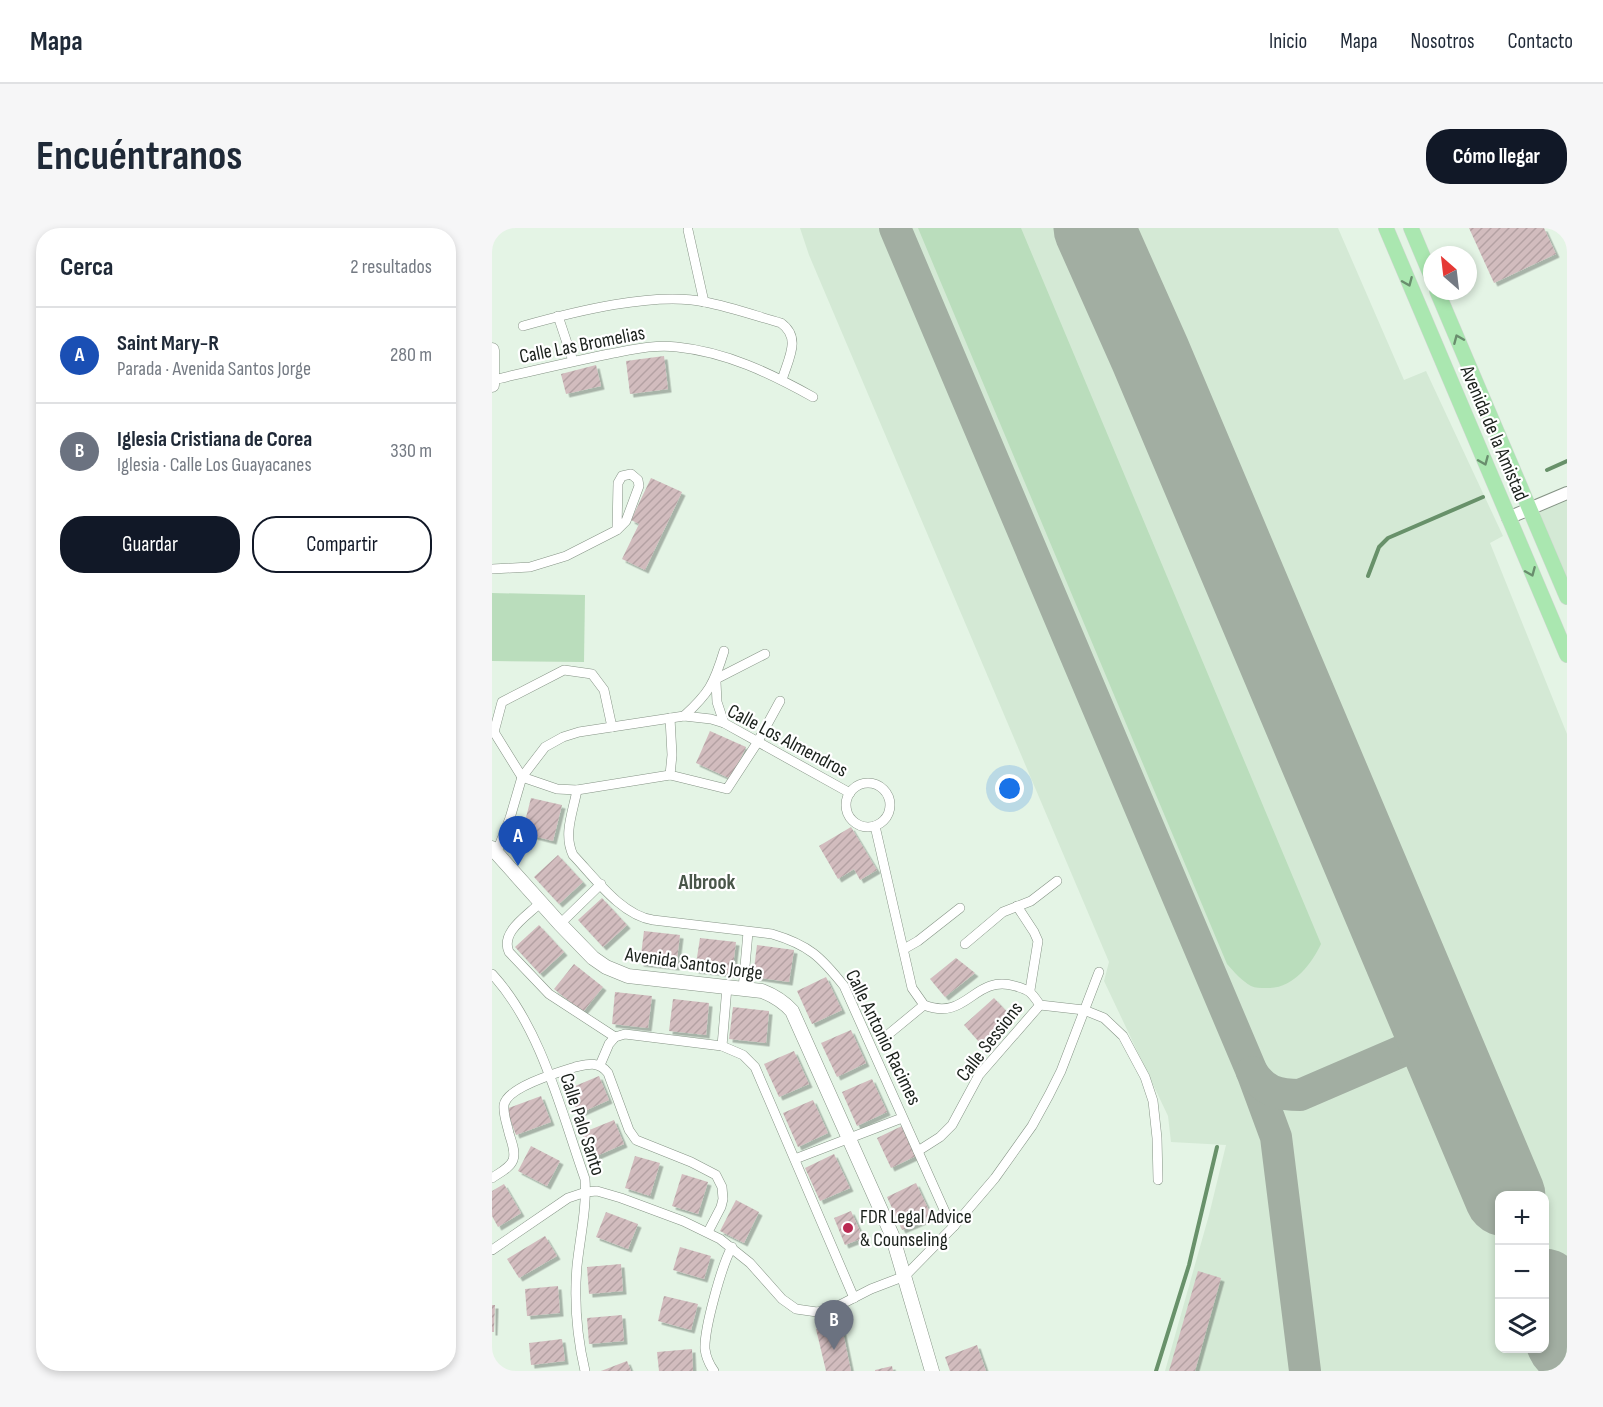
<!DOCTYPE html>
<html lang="es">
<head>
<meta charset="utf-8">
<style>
  body { margin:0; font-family:"Sofia Sans Condensed",sans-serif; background:#f6f6f7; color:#1f2937 }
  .controls { position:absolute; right:18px; bottom:18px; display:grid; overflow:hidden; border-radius:12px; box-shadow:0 3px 9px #0003 }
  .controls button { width:54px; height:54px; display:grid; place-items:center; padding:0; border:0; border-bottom:2px solid #e0e1e3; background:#fff; color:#1f2937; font:30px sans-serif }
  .compass { position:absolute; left:931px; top:18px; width:54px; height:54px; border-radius:50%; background:#fff; box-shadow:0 3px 9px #0003; rotate:332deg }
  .you { position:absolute; left:518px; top:561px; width:21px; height:21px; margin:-15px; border:4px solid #fff; border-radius:50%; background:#1a73e8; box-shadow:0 0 0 9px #1a73e833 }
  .badge { display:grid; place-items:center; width:39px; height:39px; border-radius:50%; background:#111827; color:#fff; font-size:20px; font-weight:700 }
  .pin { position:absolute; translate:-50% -50px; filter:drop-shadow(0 2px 3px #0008) }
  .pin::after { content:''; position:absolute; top:32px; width:21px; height:18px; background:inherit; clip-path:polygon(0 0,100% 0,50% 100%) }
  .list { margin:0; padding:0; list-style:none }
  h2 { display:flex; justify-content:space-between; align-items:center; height:78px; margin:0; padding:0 24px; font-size:26px }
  h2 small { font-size:20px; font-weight:400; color:#747a83 }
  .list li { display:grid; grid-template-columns:39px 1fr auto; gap:18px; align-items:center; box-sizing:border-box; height:96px; padding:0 24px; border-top:2px solid #e0e1e3 }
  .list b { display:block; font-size:22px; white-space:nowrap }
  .list p { margin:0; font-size:20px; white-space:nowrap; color:#747a83 }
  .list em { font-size:20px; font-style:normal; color:#747a83 }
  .actions { display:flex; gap:12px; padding:18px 24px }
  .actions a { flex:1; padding:14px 0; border:2px solid #111827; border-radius:24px; text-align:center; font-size:21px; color:#111827 }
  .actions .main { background:#111827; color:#fff }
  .icon { flex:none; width:33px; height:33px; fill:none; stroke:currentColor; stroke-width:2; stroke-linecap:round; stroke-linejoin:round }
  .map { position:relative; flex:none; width:1075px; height:1143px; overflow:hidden; border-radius:24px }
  header { display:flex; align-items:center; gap:36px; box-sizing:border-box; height:84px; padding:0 30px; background:#fff; border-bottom:2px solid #e0e1e3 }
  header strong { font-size:28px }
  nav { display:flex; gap:33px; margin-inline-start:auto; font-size:21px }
  .intro { display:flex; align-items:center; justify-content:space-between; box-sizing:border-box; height:144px; padding:0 36px }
  h1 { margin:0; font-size:42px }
  .button { padding:15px 27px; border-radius:24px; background:#111827; color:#fff; font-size:21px; font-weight:700 }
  main { display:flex; gap:36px; padding:0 36px }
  aside { flex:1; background:#fff; border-radius:24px; box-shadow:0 3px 9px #0003 }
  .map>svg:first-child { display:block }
</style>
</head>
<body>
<header>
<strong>Mapa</strong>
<nav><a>Inicio</a><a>Mapa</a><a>Nosotros</a><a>Contacto</a></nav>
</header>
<div class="intro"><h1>Encuéntranos</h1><a class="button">Cómo llegar</a></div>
<main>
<aside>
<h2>Cerca<small>2 resultados</small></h2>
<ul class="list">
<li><span class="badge" style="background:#1a4fb4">A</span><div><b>Saint Mary-R</b><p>Parada · Avenida Santos Jorge</p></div><em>280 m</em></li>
<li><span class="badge" style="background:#6b7280">B</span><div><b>Iglesia Cristiana de Corea</b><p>Iglesia · Calle Los Guayacanes</p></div><em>330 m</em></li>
</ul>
<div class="actions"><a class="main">Guardar</a><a>Compartir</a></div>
</aside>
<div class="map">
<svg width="1075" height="1143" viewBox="0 0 1075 1143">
  <defs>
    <pattern id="building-hatch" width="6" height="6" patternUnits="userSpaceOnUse" patternTransform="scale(1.5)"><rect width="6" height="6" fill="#d2bcbe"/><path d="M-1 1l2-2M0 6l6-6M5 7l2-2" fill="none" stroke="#b4a1a3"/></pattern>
    <filter id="shadow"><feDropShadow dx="3.5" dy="3.5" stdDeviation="0" flood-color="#0004"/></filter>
  </defs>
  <rect width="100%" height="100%" fill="#e4f4e5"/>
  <g fill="#d4e9d5" fill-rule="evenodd">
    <path d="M308,0h538l66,152 22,-9 77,165 -13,7 77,191v637h-402l44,-156 17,-70 -55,-3 -3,-26 -64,-135 5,-19 -202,-476 -98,-231zM1008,968h44v152h-44z"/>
    <path d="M1075,265v104l-37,-88z"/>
  </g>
  <g fill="#baddbc">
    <path d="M426,0h103l300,716c-10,21 -29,46 -56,44 -4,0 -10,0 -14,-2 -9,-5 -17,-14 -24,-22z"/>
    <path d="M0,365l93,2 -1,67 -92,-1z"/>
  </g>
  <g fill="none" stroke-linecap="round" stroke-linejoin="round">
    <g stroke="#68916a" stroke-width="4">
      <path d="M1055,242l20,-9"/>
      <path d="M876,348l11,-29 9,-9 95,-41"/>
      <path d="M664,1143l33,-106 28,-118"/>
    </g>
    <g stroke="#a2aea2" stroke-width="32">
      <path d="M403,0l357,844 24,65 29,234"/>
      <path d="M760,844c12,19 25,23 48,23l137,-59"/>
    </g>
    <g stroke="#a2aea2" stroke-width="81">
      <path d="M602,0l56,126 355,842"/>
      <path d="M1052,1061l23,53"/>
    </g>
  </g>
  <g fill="url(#building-hatch)" filter="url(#shadow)">
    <path d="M977,0h75l12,26 -62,29z"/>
    <path d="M172,128l4,33 -38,5 -4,-33z"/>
    <path d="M104,137l5,21 -35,8 -5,-20z"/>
    <path d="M159,250l31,14 -37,78 -23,-11 17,-35 -8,-4z"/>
    <path d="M218,503l36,16 -15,32 -35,-16z"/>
    <path d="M39,570l31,7 -9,36 -31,-8z"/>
    <path d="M359,599l26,43 -17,10 -6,-11 -16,10 -19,-33z"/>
    <path d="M66,627l25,27 -24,22 -25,-27z"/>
    <path d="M110,670l25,27 -24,22 -25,-27z"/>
    <path d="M47,697l25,27 -24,22 -25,-27z"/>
    <path d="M152,703l36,4 -4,32 -36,-4z"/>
    <path d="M208,710l36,4 -4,32 -37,-4z"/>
    <path d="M265,717l37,5 -5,32 -36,-5z"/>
    <path d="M464,730l19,15 -30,24 -15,-18z"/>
    <path d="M82,736l29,23 -20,25 -29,-23z"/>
    <path d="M334,749l16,33 -30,14 -15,-33z"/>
    <path d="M123,764l37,4 -4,32 -36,-4z"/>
    <path d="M502,770l17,18 -30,28 -17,-19z"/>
    <path d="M181,771l36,4 -3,32 -37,-4z"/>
    <path d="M241,779l36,4 -3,32 -37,-4z"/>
    <path d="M359,802l15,33 -29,14 -16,-34z"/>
    <path d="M302,823l15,33 -30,13 -15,-33z"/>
    <path d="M107,848l10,24 -31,14 -10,-25z"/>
    <path d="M380,851l15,33 -30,14 -15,-34z"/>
    <path d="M49,868l10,26 -35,13 -10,-26z"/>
    <path d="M321,872l15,33 -30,14 -15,-34z"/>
    <path d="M122,892l10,24 -32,14 -10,-25z"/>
    <path d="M410,898l14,30 -25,12 -14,-30z"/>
    <path d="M39,918l29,15 -13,25 -29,-15z"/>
    <path d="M342,926l16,34 -30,13 -15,-33z"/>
    <path d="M143,928l25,7 -10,33 -25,-8z"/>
    <path d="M190,946l26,8 -10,32 -26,-8z"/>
    <path d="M424,955l16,34 -30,13 -15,-33z"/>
    <path d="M12,956l17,29 -23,14 -6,-11v-25z"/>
    <path d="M244,972l23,12 -15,31 -24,-12z"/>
    <path d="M359,983l12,27 -18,7 -11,-27z"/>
    <path d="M114,984l32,12 -10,25 -32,-12z"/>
    <path d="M53,1008l12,20 -38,22 -12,-19z"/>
    <path d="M188,1019l31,9 -7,23 -31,-9z"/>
    <path d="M129,1036l2,27 -34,3 -2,-27z"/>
    <path d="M706,1043l23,7 -26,93h-26z"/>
    <path d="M66,1058l2,27 -33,3 -2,-27z"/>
    <path d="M172,1068l34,8 -7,26 -33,-9z"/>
    <path d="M0,1077h3l-1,27h-2z"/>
    <path d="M130,1087l2,26 -35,3 -2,-26z"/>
    <path d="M349,1095l10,48h-25l-10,-42z"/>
    <path d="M70,1111l3,22 -34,4 -2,-22z"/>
    <path d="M485,1117l9,26h-36l-5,-14z"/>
    <path d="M200,1121l1,22h-34l-2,-19z"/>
    <path d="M135,1133l4,10h-30z"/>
    <path d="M400,1138l1,5h-18v-1z"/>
  </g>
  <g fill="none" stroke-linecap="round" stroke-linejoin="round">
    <g stroke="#859385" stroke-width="10">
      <g id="minor">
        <path d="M196,2l16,72"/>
        <path d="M66,88l15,45"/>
        <path d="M31,98c50,-14 132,-35 182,-24 26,5 51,14 76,21 21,15 7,36 1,57"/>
        <path d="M1,152c39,-9 77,-18 116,-26 22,-4 45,-10 68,-7 49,5 93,26 136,50"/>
        <path d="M0,341l38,-2 36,-11 51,-26 9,-9 13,-35 -1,-6 -7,-6 -9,2 -4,7 -1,47"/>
        <path d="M224,451l49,-25"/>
        <path d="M224,454l1,20 7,21"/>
        <path d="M192,488c25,-23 30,-32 40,-65"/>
        <path d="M120,499l-8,-37 -12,-16 -28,-4 -62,32 -8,30 28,45 35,12 20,1 93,-15 57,14 30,-46 23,-42"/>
        <path d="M178,547l2,-20 -2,-37"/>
        <circle cx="376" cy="577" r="22"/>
        <path d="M85,562c-4,22 -14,44 -4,65 22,23 48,60 80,65l119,14c37,11 49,23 72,52l102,228 8,12"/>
        <path d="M383,598l37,162 12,17c44,17 49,-31 91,-19 15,4 16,6 25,19l44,5 20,8 19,18 22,41 8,24 4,37 1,42"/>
        <path d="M4,626l14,-36 12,-41 23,-30 18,-10 16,-5 105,-16 27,3 13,4 126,70"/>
        <path d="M48,675c-13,13 -40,29 -31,49l40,42 66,43 10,-3 97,12 21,9 12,12 99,231"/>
        <path d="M525,678l17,26 4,9 -8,49"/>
        <path d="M68,696l41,-40"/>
        <path d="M473,716l38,-32 28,-11 26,-20"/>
        <path d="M412,721l14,-8 42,-33"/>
        <path d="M0,746c49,53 69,137 93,205 2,29 -5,58 -8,87 -3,35 0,71 8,105"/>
        <path d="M251,761l5,-57"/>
        <path d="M398,805l34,-28"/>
        <path d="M230,818l5,-59"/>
        <path d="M108,837l9,-21 6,-7"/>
        <path d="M426,923l22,-14 12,-12 27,-50 61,-70"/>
        <path d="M303,931l107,-41"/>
        <path d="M0,950c7,-5 18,-10 21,-18 3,-9 -2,-19 -4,-27 -2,-9 -6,-19 -5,-28 3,-18 55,-33 71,-38 14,-3 24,-6 33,6l21,57 7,10 55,22 25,13 6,12 1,12 -2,8 -13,25"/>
        <path d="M0,1022l76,-52 18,-6 11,-1 24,7 62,23 37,18 30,24 32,36 14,10 21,3 17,-4 37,-19 34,-13 49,-50 41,-48 37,-52 17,-31 12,-24 38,-99"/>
        <path d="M222,1143c-5,-7 -8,-14 -9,-22 -1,-20 17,-85 27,-102"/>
      </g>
    </g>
    <g stroke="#859385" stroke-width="14">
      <path id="tertiary" d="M1016,290l59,-25"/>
    </g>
    <g stroke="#859385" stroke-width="15">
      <g id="secondary">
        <path d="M0,122v35"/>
        <path d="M0,620l68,76 33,34 13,9 22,9 134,15c13,5 21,10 30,20l100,224 40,136"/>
      </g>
    </g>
    <g stroke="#d6d7d6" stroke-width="16">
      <g id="primary">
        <path d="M894,0l181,427"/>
        <path d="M919,0l21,50"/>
        <path d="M945,63l130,306"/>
      </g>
    </g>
    <use href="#minor" stroke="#fff" stroke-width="9"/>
    <use href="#tertiary" stroke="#fff" stroke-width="12"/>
    <use href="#secondary" stroke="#fff" stroke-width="14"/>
    <use href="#primary" stroke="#aae7b0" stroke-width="15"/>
  </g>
  <defs><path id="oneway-chevron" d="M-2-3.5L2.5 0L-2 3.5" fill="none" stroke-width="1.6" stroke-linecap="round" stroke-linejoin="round" transform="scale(1.5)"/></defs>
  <g stroke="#698d6d">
    <use href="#oneway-chevron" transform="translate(916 54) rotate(67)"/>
    <use href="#oneway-chevron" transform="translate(966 111) rotate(-113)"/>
    <use href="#oneway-chevron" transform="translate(992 233) rotate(67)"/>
    <use href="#oneway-chevron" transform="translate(1039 344) rotate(67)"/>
  </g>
  <circle fill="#ba2a52" stroke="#fff" stroke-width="2" cx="356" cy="1000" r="6"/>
  <g text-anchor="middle" stroke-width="4.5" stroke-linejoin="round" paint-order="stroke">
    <g font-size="20" fill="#1a201b" stroke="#fff">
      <text transform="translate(90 116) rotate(-11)" y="7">Calle Las Bromelias</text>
      <text transform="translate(1003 205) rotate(67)" y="7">Avenida de la Amistad</text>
      <text transform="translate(296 512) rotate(28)" y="7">Calle Los Almendros</text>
      <text transform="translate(202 735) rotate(8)" y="7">Avenida Santos Jorge</text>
      <text transform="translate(392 809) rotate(64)" y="7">Calle Antonio Racimes</text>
      <text transform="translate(497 813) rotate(-52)" y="7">Calle Sessions</text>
      <text transform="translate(91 896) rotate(72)" y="7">Calle Palo Santo</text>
    </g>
    <g font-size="20" fill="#1a201b" stroke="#fff" text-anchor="start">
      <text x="368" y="995">FDR Legal Advice<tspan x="368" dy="23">&amp; Counseling</tspan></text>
    </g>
    <g font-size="21" font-weight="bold" fill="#495649" stroke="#fff">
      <text x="215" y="661">Albrook</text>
    </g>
  </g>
</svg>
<div class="controls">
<button>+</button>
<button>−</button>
<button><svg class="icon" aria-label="layers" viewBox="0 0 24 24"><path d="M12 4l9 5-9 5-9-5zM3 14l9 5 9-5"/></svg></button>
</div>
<svg class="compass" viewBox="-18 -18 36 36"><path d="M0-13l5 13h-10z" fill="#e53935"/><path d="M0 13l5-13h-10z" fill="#747a83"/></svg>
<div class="you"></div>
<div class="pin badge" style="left:26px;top:638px;background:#1a4fb4">A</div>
<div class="pin badge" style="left:342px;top:1122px;background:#6b7280">B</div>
</div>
</main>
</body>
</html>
